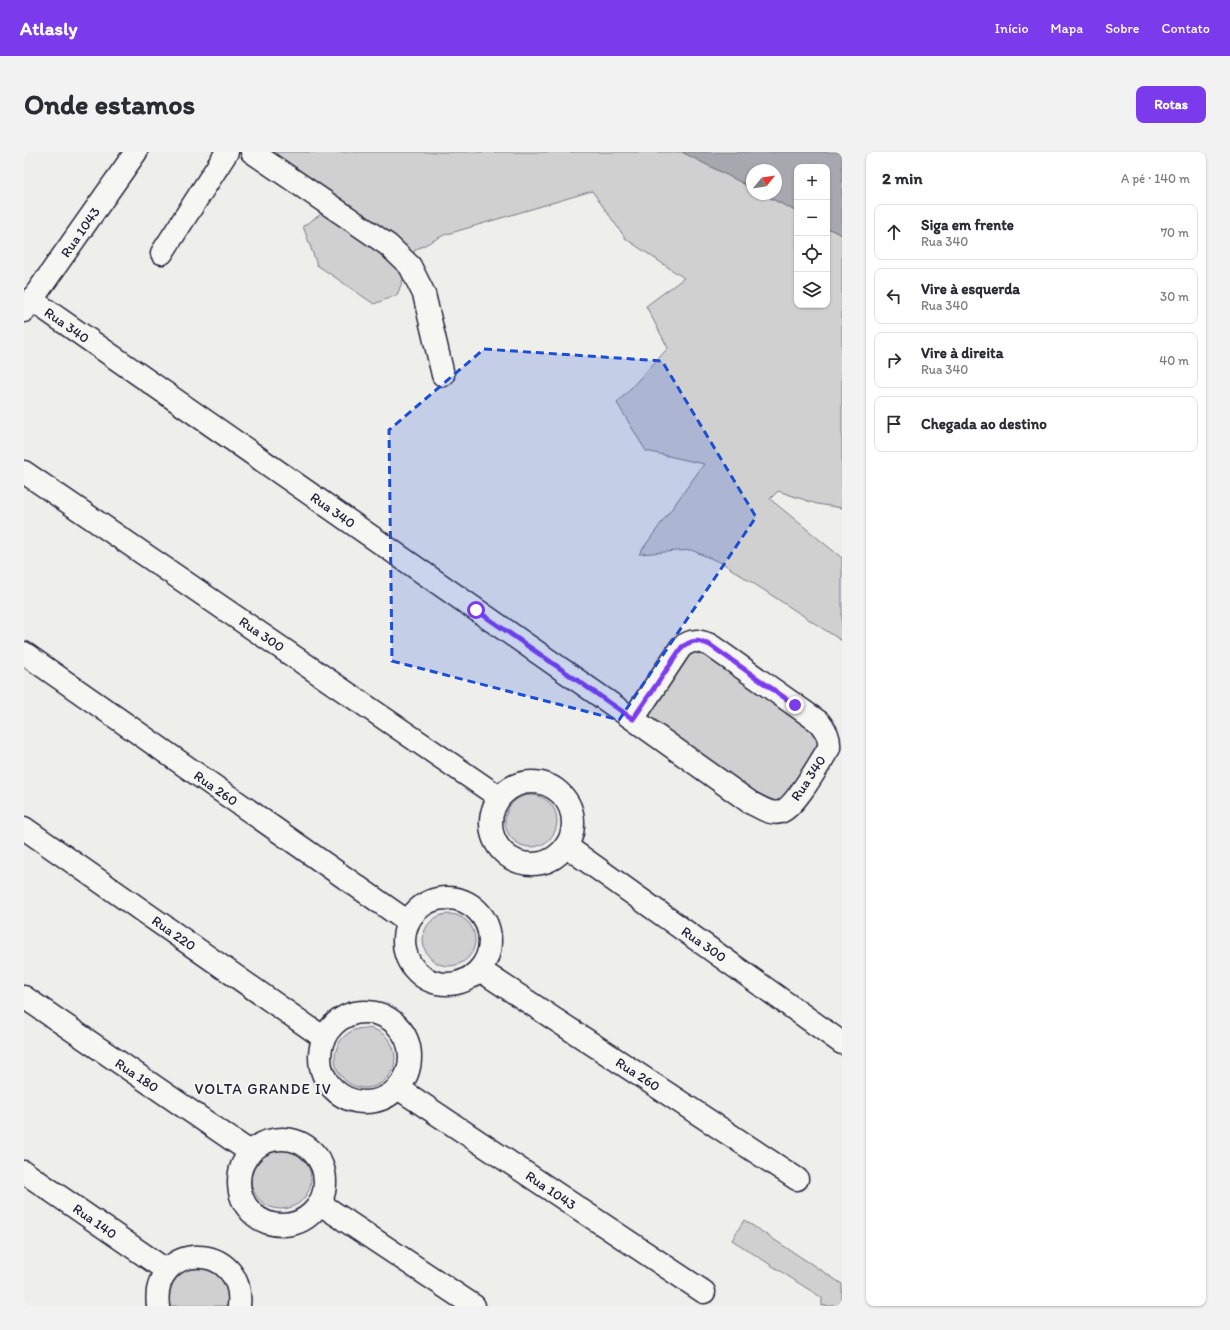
<!DOCTYPE html>
<html lang="pt">
<head>
<meta charset="utf-8">
<style>
  body { margin:0; font-family:Itim,sans-serif; background:#f2f2f3; color:#2b2b33 }
  .controls { position:absolute; right:12px; top:12px; display:grid; overflow:hidden; border-radius:8px; box-shadow:0 1px 3px #0004 }
  .controls button { width:36px; height:36px; display:grid; place-items:center; padding:0; border:0; border-bottom:1px solid #e1e1e2; background:#fff; color:#2b2b33; font:20px sans-serif }
  .compass { position:absolute; left:722px; top:12px; width:36px; height:36px; border-radius:50%; background:#fff; box-shadow:0 1px 3px #0004; rotate:60deg }
  .stop { position:absolute; width:12px; height:12px; margin:-9px; border:3px solid #7c3aed; border-radius:50%; background:#fff }
  .stop.end { background:#7c3aed; border-color:#fff; box-shadow:0 1px 4px #0008 }
  .list { margin:0; padding:0; list-style:none }
  h2 { display:flex; justify-content:space-between; align-items:center; height:52px; margin:0; padding:0 16px; font-size:17px }
  h2 small { font-size:13px; font-weight:400; color:#7c7c81 }
  .list li { display:grid; grid-template-columns:26px 1fr auto; gap:12px; align-items:center; box-sizing:border-box; height:56px; margin:0 8px 8px; padding:0 8px; border:1px solid #e1e1e2; border-radius:8px }
  .list b { display:block; font-size:15px; white-space:nowrap }
  .list p { margin:0; font-size:13px; white-space:nowrap; color:#7c7c81 }
  .list em { font-size:13px; font-style:normal; color:#7c7c81 }
  .icon { flex:none; width:22px; height:22px; fill:none; stroke:currentColor; stroke-width:2; stroke-linecap:round; stroke-linejoin:round }
  .map { position:relative; flex:none; width:818px; height:1154px; overflow:hidden; border-radius:8px }
  header { display:flex; align-items:center; gap:24px; box-sizing:border-box; height:56px; padding:0 20px; background:#7c3aed; color:#fff }
  header strong { font-size:19px }
  nav { display:flex; gap:22px; margin-inline-start:auto; font-size:14px }
  .intro { display:flex; align-items:center; justify-content:space-between; box-sizing:border-box; height:96px; padding:0 24px }
  h1 { margin:0; font-size:28px }
  .button { padding:10px 18px; border-radius:8px; background:#7c3aed; color:#fff; font-size:14px; font-weight:700 }
  main { display:flex; gap:24px; padding:0 24px }
  aside { flex:1; background:#fff; border-radius:8px; box-shadow:0 1px 3px #0004 }
  .map>svg:first-child { display:block }
</style>
</head>
<body>
<header>
<strong>Atlasly</strong>
<nav><a>Início</a><a>Mapa</a><a>Sobre</a><a>Contato</a></nav>
</header>
<div class="intro"><h1>Onde estamos</h1><a class="button">Rotas</a></div>
<main>
<div class="map">
<svg width="818" height="1154" viewBox="0 0 818 1154">
  <rect width="100%" height="100%" fill="#eeeeeb"/>
  <filter id="ink" filterUnits="userSpaceOnUse"><feTurbulence type="fractalNoise" baseFrequency=".025" numOctaves="2"/><feDisplacementMap in="SourceGraphic" scale="8" xChannelSelector="R" yChannelSelector="G"/><feConvolveMatrix kernelMatrix="1 2 1 2 8 2 1 2 1" color-interpolation-filters="sRGB"/></filter>
  <g filter="url(#ink)">
    <g fill="#d0d0d1" stroke="#797986">
      <path d="M249,0h409l70,36v6h11l34,18v93h30v-77l15,7v273l-25,-4 -39,-13 -8,8 72,59v83l-120,-78 -31,-13 -52,4 65,-90 -58,-13 -29,-48 51,-55 -22,-42 38,-28 -58,-39 -34,-48 -148,44 -29,15 -18,45 -23,9 -57,-39 -14,-39 40,-26z"/>
      <path d="M669,500l11,1 112,78 4,9 -5,13 -30,47 -18,3 -120,-84 1,-10 36,-53z"/>
      <circle cx="507" cy="669" r="26"/>
      <circle cx="425" cy="788" r="26"/>
      <circle cx="341" cy="906" r="30"/>
      <circle cx="257" cy="1027" r="30"/>
      <path d="M720,1068l98,64v22h-20v-8l-90,-58z"/>
      <path d="M171,1114l20,4 12,12 2,24h-62l-1,-15 11,-18z"/>
    </g>
    <path fill="#a7a7af" stroke="#727281" d="M658,0h160v83l-15,-7v-61h-30v45l-34,-18h13v-24h-24v18z"/>
    <g fill="none" stroke-linecap="round" stroke-linejoin="round">
      <g stroke="#22223b" stroke-width="25">
        <g id="minor">
          <path d="M228,0l136,93 22,21 14,28 19,81"/>
          <path d="M138,101l65,-101"/>
          <path d="M8,148l601,419 118,84c9,4 19,12 29,9 15,-4 40,-50 49,-64 1,-11 -3,-17 -10,-26l-109,-77c-13,-5 -17,-6 -29,2l-48,72"/>
          <path d="M0,159l112,-159"/>
          <path d="M0,320l475,325"/>
          <path d="M0,501l384,269"/>
          <circle cx="508" cy="671" r="41"/>
          <path d="M0,676l300,210"/>
          <path d="M542,694l276,197"/>
          <circle cx="423" cy="789" r="43"/>
          <path d="M456,818l317,209"/>
          <path d="M0,845l226,155"/>
          <circle cx="341" cy="905" r="45"/>
          <path d="M374,936l306,204"/>
          <circle cx="258" cy="1030" r="43"/>
          <path d="M0,1020l142,98"/>
          <path d="M295,1051l155,103"/>
          <path d="M134,1154c-8,-66 88,-65 81,0"/>
        </g>
      </g>
      <use href="#minor" stroke="#f6f6f2" stroke-width="22"/>
    </g>
  </g>
  <g fill="none" stroke-linecap="round" stroke-linejoin="round" filter="url(#ink)">
    <path stroke="#7c3aed" stroke-width="5" d="M452,458l157,109 49,-72c11,-8 15,-7 28,-2l85,60"/>
  </g>
  <path fill="#1d4ed8" fill-opacity="0.2" stroke="#1d4ed8" stroke-width="3" stroke-dasharray="8 5" stroke-linejoin="round" d="M460,197l178,12 94,156 -137,203 -227,-59 -3,-231z"/>
  <g text-anchor="middle" stroke-width="4" stroke-linejoin="round" paint-order="stroke">
    <g font-size="14" fill="#22223b" stroke="#f6f6f2">
      <text transform="translate(56 80) rotate(-55)" y="5">Rua 1043</text>
      <text transform="translate(43 173) rotate(35)" y="5">Rua 340</text>
      <text transform="translate(309 358) rotate(35)" y="5">Rua 340</text>
      <text transform="translate(238 482) rotate(34)" y="5">Rua 300</text>
      <text transform="translate(784 626) rotate(-56)" y="5">Rua 340</text>
      <text transform="translate(192 636) rotate(35)" y="5">Rua 260</text>
      <text transform="translate(150 781) rotate(35)" y="5">Rua 220</text>
      <text transform="translate(680 792) rotate(35)" y="5">Rua 300</text>
      <text transform="translate(614 922) rotate(33)" y="5">Rua 260</text>
      <text transform="translate(113 923) rotate(34)" y="5">Rua 180</text>
      <text transform="translate(527 1038) rotate(34)" y="5">Rua 1043</text>
      <text transform="translate(71 1069) rotate(35)" y="5">Rua 140</text>
    </g>
    <g font-size="15" letter-spacing="1" fill="#22223b" stroke="#f6f6f2">
      <text x="239" y="942">VOLTA GRANDE IV</text>
    </g>
  </g>
</svg>
<div class="controls">
<button>+</button>
<button>−</button>
<button><svg class="icon" aria-label="locate" viewBox="0 0 24 24"><circle cx="12" cy="12" r="6"/><path d="M12 2v4M12 18v4M2 12h4M18 12h4"/></svg></button>
<button><svg class="icon" aria-label="layers" viewBox="0 0 24 24"><path d="M12 4l9 5-9 5-9-5zM3 14l9 5 9-5"/></svg></button>
</div>
<svg class="compass" viewBox="-18 -18 36 36"><path d="M0-13l5 13h-10z" fill="#e53935"/><path d="M0 13l5-13h-10z" fill="#7c7c81"/></svg>
<div class="stop" style="left:452px;top:458px"></div>
<div class="stop end" style="left:771px;top:553px"></div>
</div>
<aside>
<h2>2 min<small>A pé · 140 m</small></h2>
<ul class="list">
<li><svg class="icon" aria-label="ahead" viewBox="0 0 24 24"><path d="M12 20V5M6 11l6-6 6 6"/></svg><div><b>Siga em frente</b><p>Rua 340</p></div><em>70 m</em></li>
<li><svg class="icon" aria-label="left" viewBox="0 0 24 24"><path d="M17 20v-9H6M10 6l-5 5 5 5"/></svg><div><b>Vire à esquerda</b><p>Rua 340</p></div><em>30 m</em></li>
<li><svg class="icon" aria-label="right" viewBox="0 0 24 24"><path d="M7 20v-9h11M14 6l5 5-5 5"/></svg><div><b>Vire à direita</b><p>Rua 340</p></div><em>40 m</em></li>
<li><svg class="icon" aria-label="arrive" viewBox="0 0 24 24"><path d="M6 21V4h12l-3 4 3 4H6"/></svg><div><b>Chegada ao destino</b></div></li>
</ul>
</aside>
</main>
</body>
</html>
